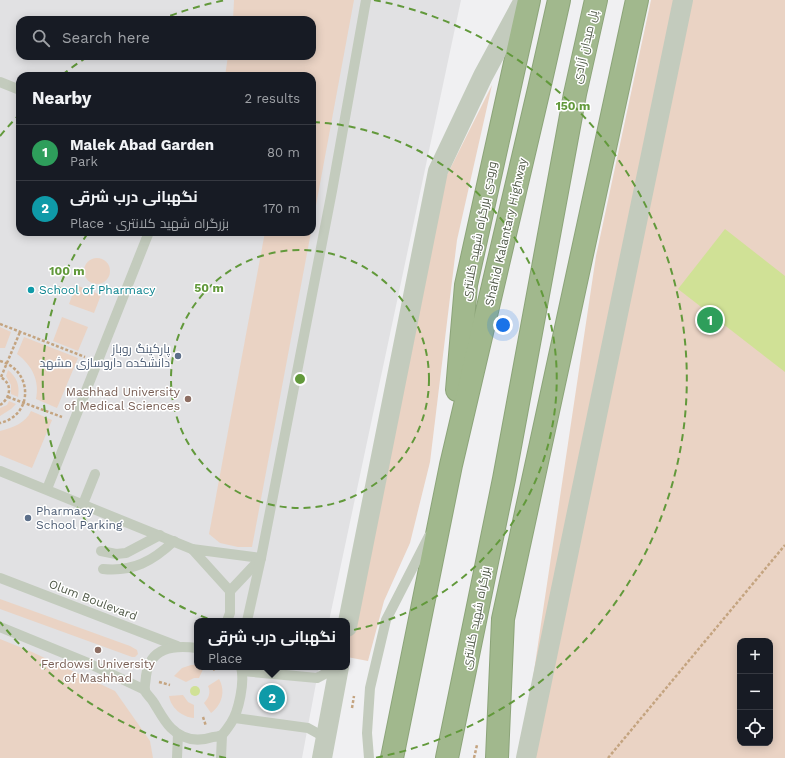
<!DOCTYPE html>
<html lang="en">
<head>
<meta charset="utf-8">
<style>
  body { margin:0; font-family:"Work Sans",Cairo,sans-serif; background:#20242c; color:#f1f3f6 }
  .controls { position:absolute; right:12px; bottom:12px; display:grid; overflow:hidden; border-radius:8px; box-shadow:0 2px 10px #0003 }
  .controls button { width:36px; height:36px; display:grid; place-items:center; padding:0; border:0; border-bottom:1px solid #363941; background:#171b24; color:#f1f3f6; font:20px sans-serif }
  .you { position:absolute; left:503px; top:325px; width:14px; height:14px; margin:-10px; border:3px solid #fff; border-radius:50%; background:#1a73e8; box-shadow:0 0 0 6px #1a73e833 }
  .badge { display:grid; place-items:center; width:26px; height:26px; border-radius:50%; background:#ea580c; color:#fff; font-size:13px; font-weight:700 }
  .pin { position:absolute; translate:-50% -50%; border:2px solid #fff; box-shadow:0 1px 4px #0006 }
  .popup { position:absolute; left:194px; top:618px; width:156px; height:52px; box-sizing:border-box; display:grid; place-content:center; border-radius:8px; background:#171b24; filter:drop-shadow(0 1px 3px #0005); font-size:13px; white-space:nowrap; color:#9ea1a6 }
  .popup b { font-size:15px; color:#f1f3f6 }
  .popup::after { content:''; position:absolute; left:50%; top:100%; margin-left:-8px; border:8px solid transparent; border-top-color:#171b24 }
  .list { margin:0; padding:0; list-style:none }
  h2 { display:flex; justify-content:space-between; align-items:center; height:52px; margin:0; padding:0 16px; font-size:17px }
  h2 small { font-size:13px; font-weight:400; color:#9ea1a6 }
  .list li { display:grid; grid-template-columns:26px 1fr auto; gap:12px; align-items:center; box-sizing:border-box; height:56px; padding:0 16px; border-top:1px solid #363941 }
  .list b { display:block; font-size:15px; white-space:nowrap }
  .list p { margin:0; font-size:13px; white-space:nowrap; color:#9ea1a6 }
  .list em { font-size:13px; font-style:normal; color:#9ea1a6 }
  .icon { flex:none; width:22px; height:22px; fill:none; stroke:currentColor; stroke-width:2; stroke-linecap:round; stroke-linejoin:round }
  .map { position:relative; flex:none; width:785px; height:758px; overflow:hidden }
  .search { position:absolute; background:#171b24; box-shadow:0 2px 10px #0003; left:16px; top:16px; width:300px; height:44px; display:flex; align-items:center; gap:10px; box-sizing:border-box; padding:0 14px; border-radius:12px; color:#9ea1a6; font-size:15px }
  .panel { position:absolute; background:#171b24; box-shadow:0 2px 10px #0003; left:16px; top:72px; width:300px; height:164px; border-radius:12px }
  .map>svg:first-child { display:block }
</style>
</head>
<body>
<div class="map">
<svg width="785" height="758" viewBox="0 0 785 758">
  <rect width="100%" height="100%" fill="#f0f0f2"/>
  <path fill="#e1e1e3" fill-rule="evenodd" d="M0,0h461l-132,621h-132v46h122l-17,91h-302zM20,20h292v36h-292zM20,76h292v156h-292z"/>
  <g fill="#ead3c4" fill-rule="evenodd">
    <path d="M234,0h120l-42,227v-151h-87l3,-20h84v-36h-79z"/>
    <path d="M651,0h134v758h-264l75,-502zM740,641h30v102h-30z"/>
    <path d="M492,85l-35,155 -27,222 -20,81 -26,58 -16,60 -21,-4v-6l98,-472z"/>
    <path d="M265,232h46l-59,315h-14l-18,-4 -11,-9z"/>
    <circle cx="97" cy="271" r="13"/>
    <path d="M76,285l25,10 -7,18 -25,-9z"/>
    <path d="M62,317l26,10 -10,24 -25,-10z"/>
    <path d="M0,327l11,5 -6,16h-5z"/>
    <path d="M24,337l54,21 -21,50 -21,-9c4,-18 -4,-34 -19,-45z"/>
    <path d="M8,370c9,7 12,16 10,27l-7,-3v-9l-5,-9z"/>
    <path d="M9,401l7,3 -5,5 -11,7v-8l7,-3z"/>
    <path d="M31,411l21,9 -20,48 -32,-13v-24c12,-3 26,-8 31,-20z"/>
    <path d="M0,599l130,47 7,4 1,4 -3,3h-3l-132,-48z"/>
    <path d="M0,639l32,13 83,39 35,50 3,17h-153z"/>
    <path d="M191,665h6v2h7l-5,11h-5l-8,4 -12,-6 8,-8z"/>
    <path d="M219,679c7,12 3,26 -8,34l-7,-10c5,-5 7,-11 4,-17z"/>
    <path d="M183,695l5,7 6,3v13c-12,-1 -23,-10 -25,-22z"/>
  </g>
  <g fill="#d0e196">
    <path d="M725,229l60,47v96l-107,-83z"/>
    <circle cx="195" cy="691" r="5"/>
  </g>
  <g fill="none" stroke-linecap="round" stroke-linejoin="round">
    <g stroke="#8ca479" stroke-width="24">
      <g id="highway">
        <path d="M457,390l9,-105 63,-285"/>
        <path d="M392,758l59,-293 88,-376 20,-89"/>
        <path d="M447,758l57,-279 71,-385 21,-94"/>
        <path d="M497,758l6,-139 134,-619"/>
      </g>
    </g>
    <g stroke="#c4a480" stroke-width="2.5" stroke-dasharray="3 2" stroke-linecap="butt">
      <path d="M0,324l85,33"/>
      <path d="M0,361c33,9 34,54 0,62"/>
      <path d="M1,377l19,-45"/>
      <path d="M8,397l54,20"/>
      <path d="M0,405c11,-7 13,-22 0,-28"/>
      <path d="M213,670l4,-3"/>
      <path d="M159,682l11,3"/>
      <path d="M352,708l2,-12"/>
      <path d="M203,717l3,9"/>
      <path d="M474,758l3,-13"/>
      <path d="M608,758l177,-213"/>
    </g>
    <g stroke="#c3cbbd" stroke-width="10">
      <path d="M0,82l20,8"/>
      <path d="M0,471l192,78"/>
      <path d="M47,489l102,-257"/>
      <path d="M83,504l12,-30"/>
      <path d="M101,551l15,3 10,-1 34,-18"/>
      <path d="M103,569c30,3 50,-8 71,-28"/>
      <path d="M0,578l177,68"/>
      <path d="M230,591l-38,-42 69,9"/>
      <path d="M227,621l3,-8v-22l31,-33"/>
      <path d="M247,621l14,-63 71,-367 34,-191"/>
      <path d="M0,627l88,36 57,27"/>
      <path d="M197,648c-24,-3 -47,-1 -51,28 0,4 -2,11 -1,15 2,4 7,8 9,12 5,8 10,18 17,25 12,12 27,14 42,9 3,0 7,-1 9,-2 3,-3 7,-9 9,-12 8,-12 14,-42 10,-56"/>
      <path d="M242,671l75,7 21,-11"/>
      <path d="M235,718l73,10 18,10"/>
      <path d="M177,758l1,-24"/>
      <path d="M221,758l1,-23"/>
      <path d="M369,758l-2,-25 3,-45 16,-68 43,-84"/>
    </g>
    <g stroke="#c3cbbd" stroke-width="20">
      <path d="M347,627l91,-456 45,-95 41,-76"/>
      <path d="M322,758l17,-91"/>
      <path d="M526,758l157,-758"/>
    </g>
    <use href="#highway" stroke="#a1b88d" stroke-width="22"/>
  </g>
  <g fill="none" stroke="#62993b" stroke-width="2" stroke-dasharray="7 5">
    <circle cx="300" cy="379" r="129"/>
    <path d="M313 122A257 257 0 1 1 88 233"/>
    <path d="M226 758A386 386 0 0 1 0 622M0 136A386 386 0 0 1 18 116M62 75A386 386 0 0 1 87 57M159 20A386 386 0 0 1 226 0M374 0A386 386 0 0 1 374 758"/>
  </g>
  <circle fill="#0f9aa8" stroke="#fff" stroke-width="1.5" cx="31" cy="290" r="4"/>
  <g fill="#5c6f8a" stroke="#fff" stroke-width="1.5">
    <circle cx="178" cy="356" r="4"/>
    <circle cx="28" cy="518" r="4"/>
  </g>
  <g fill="#8d6e63" stroke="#fff" stroke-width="1.5">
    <circle cx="188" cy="399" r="4"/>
    <circle cx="98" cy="650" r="4"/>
  </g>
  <g text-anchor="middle" stroke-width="3" stroke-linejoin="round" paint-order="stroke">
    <g font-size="12" fill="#525b4a" stroke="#fff">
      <text transform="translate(585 47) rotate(-77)" y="4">پل میدان آزادی</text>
      <text transform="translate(479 231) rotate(-79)" y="4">ورودی بزرگراه شهید کلانتری</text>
      <text transform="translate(506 232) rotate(-77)" y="4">Shahid Kalantary Highway</text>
      <text transform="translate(93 600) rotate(21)" y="4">Olum Boulevard</text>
      <text transform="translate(476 618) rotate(-79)" y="4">بزرگراه شهید کلانتری</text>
    </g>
    <g font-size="12" fill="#0d838f" stroke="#fff" text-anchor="start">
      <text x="39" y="294">School of Pharmacy</text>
    </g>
    <g font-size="12" fill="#4e5e75" stroke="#fff" text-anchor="end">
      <text x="170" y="353">پارکینگ روباز<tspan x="170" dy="14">دانشکده داروسازی مشهد</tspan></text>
      <text x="36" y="515" text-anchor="start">Pharmacy<tspan x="36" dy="14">School Parking</tspan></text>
    </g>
    <g font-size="12" fill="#785e54" stroke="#fff" text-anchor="end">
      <text x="180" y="396">Mashhad University<tspan x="180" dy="14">of Medical Sciences</tspan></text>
      <text x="98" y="668" text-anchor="middle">Ferdowsi University<tspan x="98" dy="14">of Mashhad</tspan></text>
    </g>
  </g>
  <circle cx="300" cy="379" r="6" fill="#62993b" stroke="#fff" stroke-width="2"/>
  <g font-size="12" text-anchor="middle" font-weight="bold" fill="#62993b" stroke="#fff" stroke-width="3" stroke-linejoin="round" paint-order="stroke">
    <text x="573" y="110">150 m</text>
    <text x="67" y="275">100 m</text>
    <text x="209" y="292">50 m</text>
  </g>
</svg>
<div class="controls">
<button>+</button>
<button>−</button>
<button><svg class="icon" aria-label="locate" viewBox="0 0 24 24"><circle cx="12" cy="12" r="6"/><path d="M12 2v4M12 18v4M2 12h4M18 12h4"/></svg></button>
</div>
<div class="you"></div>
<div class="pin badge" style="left:710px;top:320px;background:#2e9e5b">1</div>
<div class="pin badge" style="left:272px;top:698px;background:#0f9aa8">2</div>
<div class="popup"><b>نگهبانی درب شرقی</b>Place</div>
<div class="search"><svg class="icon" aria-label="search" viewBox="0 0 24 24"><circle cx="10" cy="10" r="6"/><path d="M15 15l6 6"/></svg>Search here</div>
<section class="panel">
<h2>Nearby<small>2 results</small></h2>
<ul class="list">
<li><span class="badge" style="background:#2e9e5b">1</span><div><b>Malek Abad Garden</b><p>Park</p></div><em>80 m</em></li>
<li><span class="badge" style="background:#0f9aa8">2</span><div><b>نگهبانی درب شرقی</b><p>Place · بزرگراه شهید کلانتری</p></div><em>170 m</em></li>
</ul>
</section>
</div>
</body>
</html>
